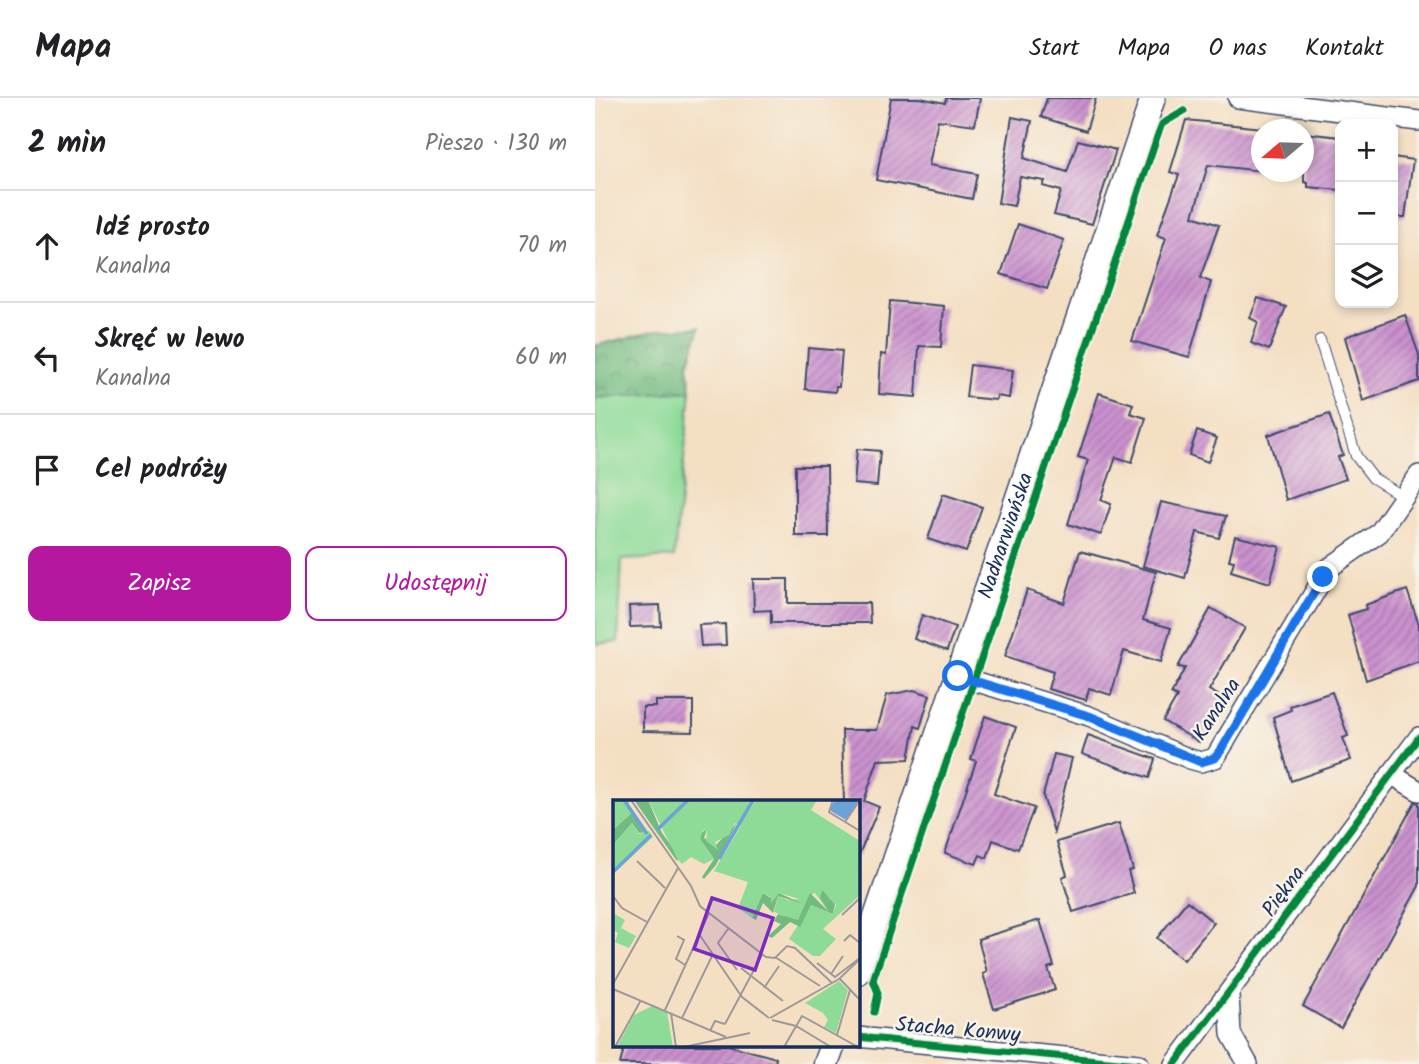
<!DOCTYPE html>
<html lang="pl">
<head>
<meta charset="utf-8">
<style>
  body { margin:0; font-family:Kalam,sans-serif; background:#f6f6f6; color:#202124 }
  .controls { position:absolute; right:21px; top:21px; display:grid; overflow:hidden; border-radius:14px; box-shadow:0 4px 10px #0003 }
  .controls button { width:63px; height:63px; display:grid; place-items:center; padding:0; border:0; border-bottom:2px solid #e0e0e0; background:#fff; color:#202124; font:35px sans-serif }
  .compass { position:absolute; left:656px; top:21px; width:63px; height:63px; border-radius:50%; background:#fff; box-shadow:0 4px 10px #0003; rotate:251deg }
  .stop { position:absolute; width:21px; height:21px; margin:-16px; border:5px solid #1a73e8; border-radius:50%; background:#fff }
  .stop.end { background:#1a73e8; border-color:#fff; box-shadow:0 2px 7px #0008 }
  .list { margin:0; padding:0; list-style:none }
  h2 { display:flex; justify-content:space-between; align-items:center; height:91px; margin:0; padding:0 28px; font-size:30px }
  h2 small { font-size:23px; font-weight:400; color:#757577 }
  .list li { display:grid; grid-template-columns:46px 1fr auto; gap:21px; align-items:center; box-sizing:border-box; height:112px; padding:0 28px; border-top:2px solid #e0e0e0 }
  .list b { display:block; font-size:26px; white-space:nowrap }
  .list p { margin:0; font-size:23px; white-space:nowrap; color:#757577 }
  .list em { font-size:23px; font-style:normal; color:#757577 }
  .actions { display:flex; gap:14px; padding:21px 28px }
  .actions a { flex:1; padding:16px 0; border:2px solid #b5179e; border-radius:14px; text-align:center; font-size:24px; color:#b5179e }
  .actions .main { background:#b5179e; color:#fff }
  .icon { flex:none; width:38px; height:38px; fill:none; stroke:currentColor; stroke-width:2; stroke-linecap:round; stroke-linejoin:round }
  .map { position:relative; flex:none; width:824px; height:966px; overflow:hidden }
  header { display:flex; align-items:center; gap:42px; box-sizing:border-box; height:98px; padding:0 35px; background:#fff; border-bottom:2px solid #e0e0e0 }
  header strong { font-size:33px }
  nav { display:flex; gap:38px; margin-inline-start:auto; font-size:24px }
  main { display:flex }
  aside { flex:1; background:#fff }
  .map>svg:first-child { display:block }
</style>
</head>
<body>
<header>
<strong>Mapa</strong>
<nav><a>Start</a><a>Mapa</a><a>O nas</a><a>Kontakt</a></nav>
</header>
<main>
<aside>
<h2>2 min<small>Pieszo · 130 m</small></h2>
<ul class="list">
<li><svg class="icon" aria-label="ahead" viewBox="0 0 24 24"><path d="M12 20V5M6 11l6-6 6 6"/></svg><div><b>Idź prosto</b><p>Kanalna</p></div><em>70 m</em></li>
<li><svg class="icon" aria-label="left" viewBox="0 0 24 24"><path d="M17 20v-9H6M10 6l-5 5 5 5"/></svg><div><b>Skręć w lewo</b><p>Kanalna</p></div><em>60 m</em></li>
<li><svg class="icon" aria-label="arrive" viewBox="0 0 24 24"><path d="M6 21V4h12l-3 4 3 4H6"/></svg><div><b>Cel podróży</b></div></li>
</ul>
<div class="actions"><a class="main">Zapisz</a><a>Udostępnij</a></div>
</aside>
<div class="map">
<svg width="824" height="966" viewBox="0 0 824 966">
  <defs>
    <pattern id="forest-crowns" width="20" height="18" patternUnits="userSpaceOnUse" patternTransform="scale(1.75)"><rect width="20" height="18" fill="#72bb80"/><path d="M2 6a3 3 0 1 1 6 0M12 15a3 3 0 1 1 6 0" fill="none" stroke="#5d986c"/></pattern>
    <pattern id="building-hatch" width="6" height="6" patternUnits="userSpaceOnUse" patternTransform="scale(1.75)"><rect width="6" height="6" fill="#cb91ce"/><path d="M-1 1l2-2M0 6l6-6M5 7l2-2" fill="none" stroke="#a477aa"/></pattern>
  </defs>
  <rect width="100%" height="100%" fill="#f7f3e8"/>
  <filter id="ink" filterUnits="userSpaceOnUse"><feTurbulence type="fractalNoise" baseFrequency=".0143" numOctaves="2"/><feDisplacementMap in="SourceGraphic" scale="14" xChannelSelector="R" yChannelSelector="G"/><feConvolveMatrix kernelMatrix="1 2 1 2 8 2 1 2 1" color-interpolation-filters="sRGB"/></filter>
  <filter id="wash" filterUnits="userSpaceOnUse"><feTurbulence type="fractalNoise" baseFrequency=".00686" numOctaves="4" result="noise"/><feDisplacementMap in="SourceGraphic" scale="28" xChannelSelector="R" yChannelSelector="G"/><feGaussianBlur stdDeviation="1.57" result="paint"/><feColorMatrix in="noise" values="0 0 0 0 0 0 0 0 0 0 0 0 0 0 0 0 0 1.4 0 .05"/><feComposite in="paint" operator="in"/></filter>
  <g filter="url(#wash)">
    <rect width="100%" height="100%" fill="#f4dfc3"/>
    <path fill="#8edb98" stroke="#54857b" stroke-width="2" d="M96,293l-17,166 -52,3 -4,82 -23,2v-246z"/>
    <path fill="url(#forest-crowns)" stroke="#46756f" stroke-width="2" d="M105,229l-12,38 3,26 -96,7v-52l61,-16z"/>
    <g id="blocks">
      <g fill="url(#building-hatch)">
        <path d="M296,0h29l25,5 1,-5h34l-5,27 -37,-5 -9,45 48,9 -5,25 -96,-19z"/>
        <path d="M452,0h49l-10,33 -45,-14z"/>
        <path d="M417,19l20,4 -8,37 43,14 11,-32 38,10 -24,74 -38,-9 7,-24 -18,-5 2,-5 -25,-4 -6,29 -16,-3z"/>
        <path d="M591,22l76,8v43l-54,-6 -15,51 26,9 -19,53 11,4 -22,75 -57,-16 34,-103 -9,-3 22,-60 -9,-3z"/>
        <path d="M709,35l36,4v53l-32,-3v-4l-4,-1z"/>
        <path d="M798,59l20,3 -8,57h-12z"/>
        <path d="M423,126l46,16 -17,49 -46,-15z"/>
        <path d="M663,200l28,9 -17,43 -18,-7 7,-21 -8,-4z"/>
        <path d="M295,203l54,5 -3,41 -22,-1 -3,51 -37,-3 2,-40 5,1z"/>
        <path d="M810,217l14,40v26l-56,20 -18,-64z"/>
        <path d="M213,250l34,3 -3,36h-3l-1,5 -30,-3z"/>
        <path d="M375,267l43,5 -4,28 -12,-2 -1,4 -30,-3z"/>
        <path d="M504,295l34,11 -3,9 16,5 -14,44 -16,-5 -15,43 10,4 -10,31 -33,-11 20,-64 -10,-3z"/>
        <path d="M734,316l14,41 -5,2 8,22 -60,21 -18,-65z"/>
        <path d="M602,333l20,7 -9,24 -19,-7z"/>
        <path d="M262,351l23,2 -3,35 -23,-2z"/>
        <path d="M200,368h32l1,70h-33z"/>
        <path d="M348,396l39,13 -16,45 -38,-13z"/>
        <path d="M566,404l65,14 -7,22 -22,-6 -12,46 -42,-12z"/>
        <path d="M640,438l45,11 -10,36 -39,-12 3,-10 -5,-1z"/>
        <path d="M485,453l76,21 -13,48 28,8 -10,34 -37,-11 -13,44 -22,-7 -3,12 -38,-11 5,-17 -48,-16 22,-66 37,13z"/>
        <path d="M158,481h35v24h81l1,20h-99v-13l-17,1z"/>
        <path d="M812,492l12,35v36l-53,19 -18,-65 18,-6 -1,-4z"/>
        <path d="M65,507l1,21 -31,1 -1,-21z"/>
        <path d="M616,510l34,20 -36,62 18,10 -28,42 -36,-21 14,-24 -6,-3 14,-26 -7,-1z"/>
        <path d="M327,517l33,12 -8,24 -33,-12z"/>
        <path d="M130,526l1,21 -25,1 -2,-21z"/>
        <path d="M319,592l16,5 -10,33 -5,-2 -6,33 -31,1 -14,41 15,6 -22,52v-57h-13l-2,-72h35l10,-35z"/>
        <path d="M737,594l16,44 -5,2 8,22 -60,21 -18,-64 18,-7 -1,-4z"/>
        <path d="M61,603h37v31l-50,-1v-24h13z"/>
        <path d="M390,618l31,11 -22,67 40,14 -16,41 -25,-9 -6,18 -7,-3 -4,9 -31,-11 31,-92 -5,-2z"/>
        <path d="M493,637l67,24 -6,19 -67,-24z"/>
        <path d="M459,656l18,4 -18,74 -11,-36z"/>
        <path d="M820,704l4,1v83l-78,142 -38,-22z"/>
        <path d="M524,725l14,47 -5,1 6,22 -61,19 -11,-35 5,-2 -10,-33z"/>
        <path d="M592,803l27,22 -30,37 -27,-22z"/>
        <path d="M445,822l14,46 -6,2 7,22 -61,19 -11,-35 4,-2 -9,-33z"/>
        <path d="M30,947h103l48,13 -1,6h-155z"/>
      </g>
    </g>
  </g>
  <g filter="url(#ink)">
    <use href="#blocks" fill-opacity="0" stroke="#3c496d" stroke-width="2"/>
    <g fill="none" stroke-linecap="round" stroke-linejoin="round">
      <g stroke="#3c496d" stroke-width="12">
        <path id="service" d="M725,242l36,116 17,22 31,19"/>
      </g>
      <g stroke="#3c496d" stroke-width="22">
        <g id="minor">
          <path d="M643,0l181,23"/>
          <path d="M363,578l131,40 101,43 11,3 14,-4 114,-190 50,-35 40,-58"/>
          <path d="M796,676l28,17"/>
          <path d="M634,896l2,40 17,30"/>
          <path d="M262,939l282,27"/>
          <path d="M580,966l244,-327"/>
        </g>
      </g>
      <g stroke="#3c496d" stroke-width="27">
        <g id="tertiary">
          <path id="s1" d="M262,875l296,-875"/>
          <path d="M231,966l7,-19"/>
        </g>
      </g>
      <use href="#service" stroke="#fff" stroke-width="10"/>
      <use href="#minor" stroke="#fff" stroke-width="19"/>
      <use href="#tertiary" stroke="#fff" stroke-width="24"/>
      <g stroke="#f7f3e8" stroke-width="11">
        <g id="cycleway">
          <path d="M279,914l4,-19 -5,-13 285,-846 4,-10 22,-13"/>
          <path d="M262,939l282,27"/>
          <path d="M580,966l244,-327"/>
        </g>
      </g>
      <use href="#cycleway" stroke="#00873e" stroke-width="7"/>
    </g>
  </g>
  <g fill="none" stroke-linecap="round" stroke-linejoin="round" filter="url(#ink)">
    <path stroke="#1a73e8" stroke-width="9" d="M363,578l131,40 112,46 14,-4 7,-9 101,-172"/>
  </g>
  <g text-anchor="middle" stroke-width="5" stroke-linejoin="round" paint-order="stroke">
    <g font-size="21" fill="#1b2f5e" stroke="#f7f3e8">
      <text dy="7" stroke="none"><textPath href="#s1" startOffset="462">Nadnarwiańska</textPath></text>
      <text transform="translate(621 611) rotate(-57)" y="7">Kanalna</text>
      <text transform="translate(688 793) rotate(-54)" y="7">Piękna</text>
      <text transform="translate(363 931) rotate(5)" y="7">Stacha Konwy</text>
    </g>
  </g>
  <g transform="translate(18 702)">
    <rect width="247" height="247" fill="#f4dfc3"/>
    <path d="M143,0h61l-6,10 49,31v54l-37,34 13,10 -16,17h-7l-24,-17 22,-34 22,9 3,-9 -7,-8 -9,1 8,13 -13,-18 -6,3 -11,25 -24,-9 4,-16 10,4 11,-1 -20,-6 -8,11 -6,-3 6,-4 -8,-4 -11,25 -14,-10 10,-26 -34,-11zM0,113l12,7 -4,8 15,8 -7,12 -14,-6 3,-9 -5,-3z" fill="#8edb98"/>
    <path d="M21,0h14l14,33 17,23 -2,5zM16,5l19,27 -9,1 -7,-10 -19,22v-15l17,-16zM124,23l-21,42 -12,14 -2,-2 12,-18 -14,-20 1,-6 6,-4 -3,9 12,7zM209,90l13,14 -2,10 -22,-9 -11,22 -10,-5 -18,16 -4,-2 13,-12 -7,-3 4,-7 20,6 12,-27 18,18 -8,-13zM150,93l8,5v5l8,-10 24,11 -25,-8 -5,17 -10,-10 -7,17 -4,-2z" fill="#72bb80"/>
    <path d="M0,0h15l3,14 -18,16zM35,0h108l-15,26 -6,-3 -6,12 -14,7 3,8 -12,-9 1,-11h-4l-3,9 14,20 -10,5 -13,-7 -9,7 -4,-4zM19,23l7,11 10,-3 4,6 -40,37v-29z" fill="#8edb98"/>
    <path d="M226,181l9,9 -12,43 -12,-6 4,-7 -5,-7 -18,-10zM39,206l15,6 6,35h-56l17,-32z" fill="#8edb98"/>
    <path d="M222,0l12,1 12,-1 -13,20 -17,-10z" fill="#6ba3d9"/>
    <path fill="none" stroke="#6ba3d9" stroke-width="3.5" d="M11,0l23,34M44,30l31,-30M106,59l34,-59M0,72l38,-37"/>
    <path fill="none" stroke="#9d999b" stroke-width="2" d="M18,0l60,86 9,20 66,51 9,1 12,-12 8,2 37,35M220,0l-4,12 31,19M232,22l15,-22M24,61l28,27M0,96l9,12 25,14M229,115l18,-17M115,129l-10,14 19,27M86,134l43,63 27,21M64,136l7,4 -8,19 9,6M231,141l6,-6 10,8M162,157l45,29M204,163l18,14 25,-19M128,168l42,33M218,174l12,-18M227,179l20,21M0,184l65,-116M151,188l15,-22M0,189l113,48M52,210l44,-97M58,213l5,34M69,218l31,-64M157,218l69,-39 21,-20M159,220l24,6 35,21M112,224l37,-69M97,231l5,-10 10,3M224,235l13,-45M2,247l26,-47M71,247l66,-14M171,247l18,-31 56,31"/>
    <path fill="#7b2cbf" fill-opacity="0.15" stroke="#7b2cbf" stroke-width="3.5" d="M99,98l61,20 -18,52 -61,-21z"/>
    <rect width="247" height="247" fill="none" stroke="#1b2f5e" stroke-width="3.5"/>
  </g>
</svg>
<div class="controls">
<button>+</button>
<button>−</button>
<button><svg class="icon" aria-label="layers" viewBox="0 0 24 24"><path d="M12 4l9 5-9 5-9-5zM3 14l9 5 9-5"/></svg></button>
</div>
<svg class="compass" viewBox="-18 -18 36 36"><path d="M0-13l5 13h-10z" fill="#e53935"/><path d="M0 13l5-13h-10z" fill="#757577"/></svg>
<div class="stop" style="left:363px;top:578px"></div>
<div class="stop end" style="left:728px;top:479px"></div>
</div>
</main>
</body>
</html>
